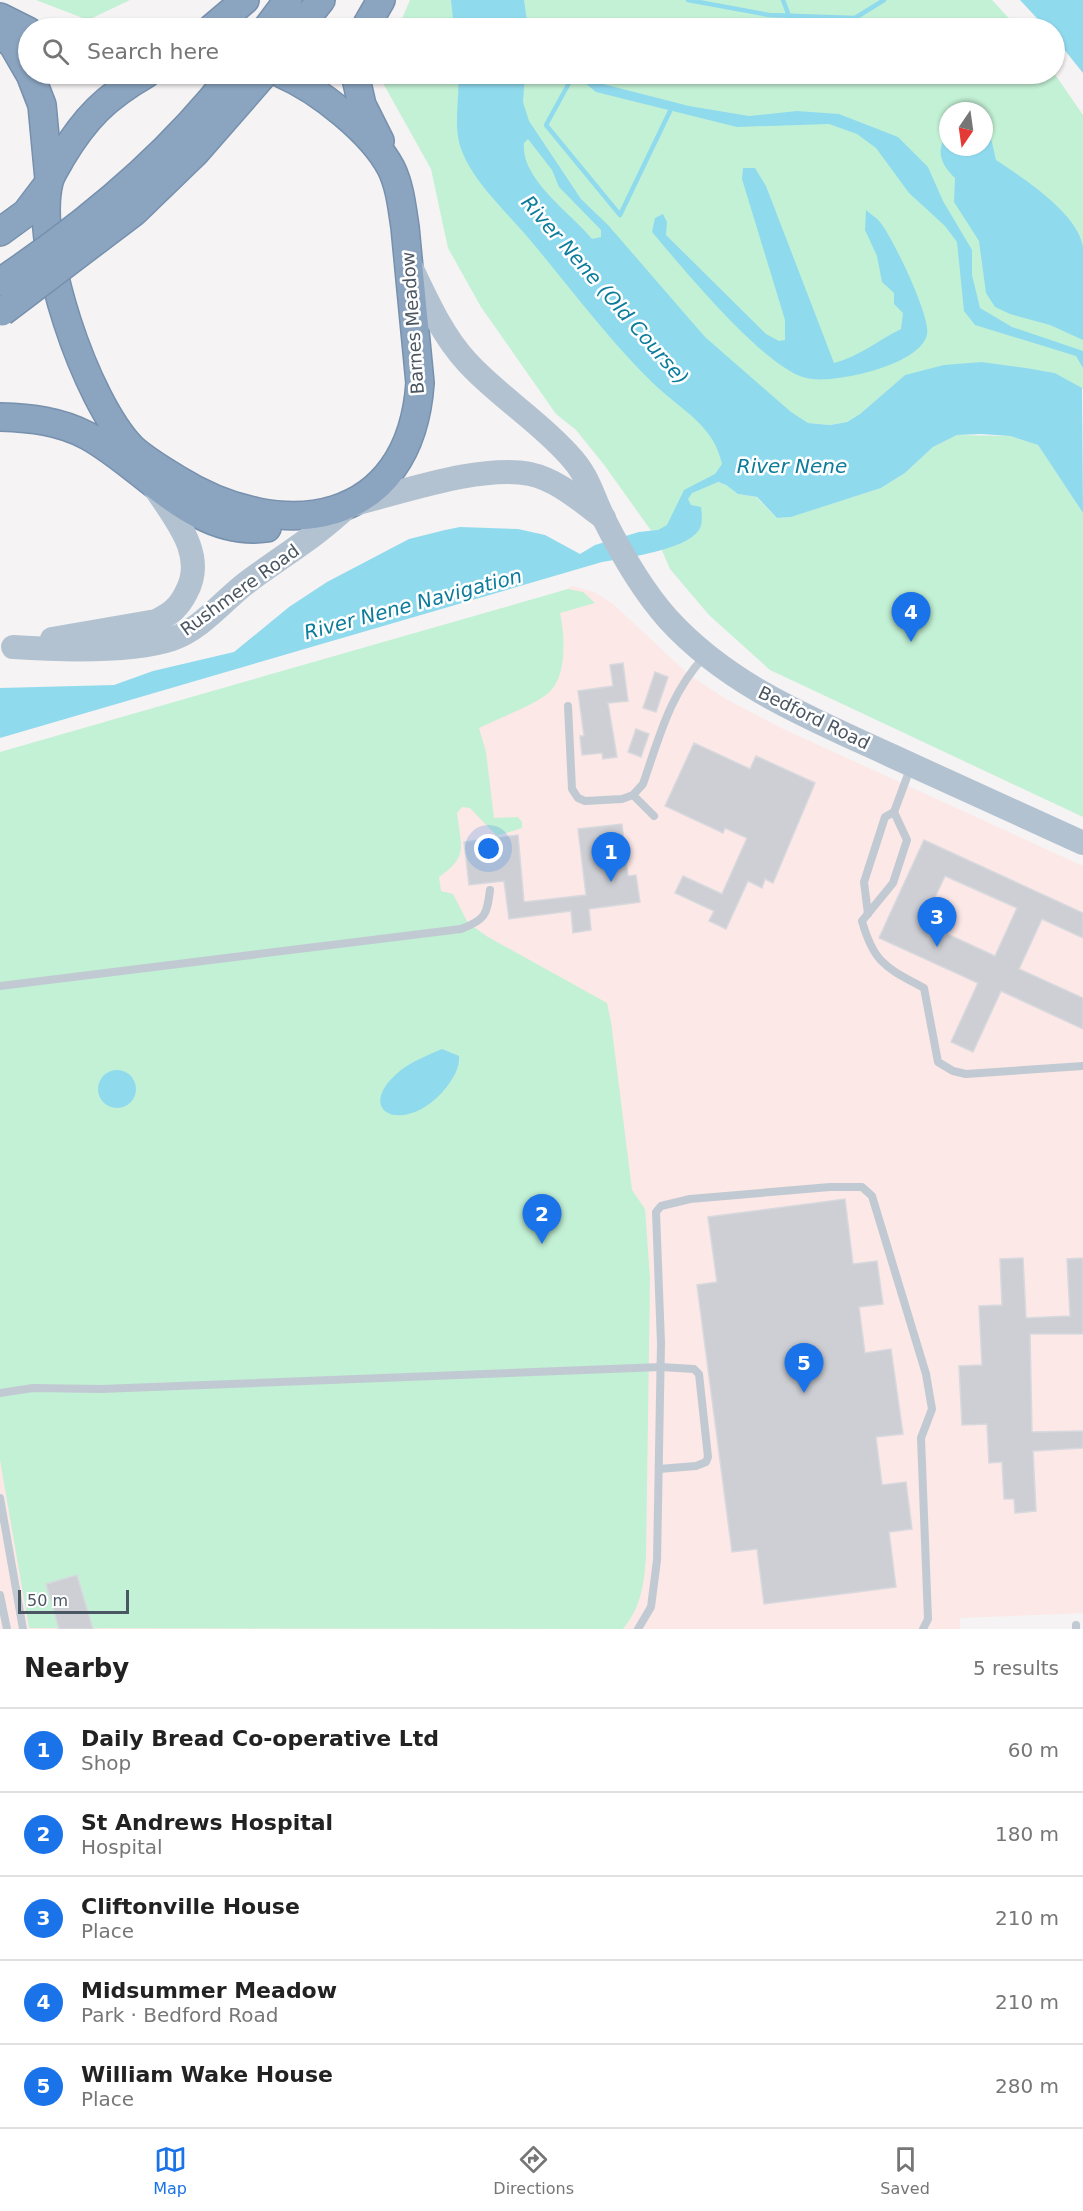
<!DOCTYPE html>
<html lang="en">
<head>
<meta charset="utf-8">
<style>
  body { margin:0; font-family:"DejaVu Sans",sans-serif; background:#f2f2f2; color:#222 }
  .compass { position:absolute; left:939px; top:102px; width:54px; height:54px; border-radius:50%; background:#fff; box-shadow:0 2px 4px #0004; rotate:193deg }
  .scale { position:absolute; left:18px; bottom:15px; width:111px; box-sizing:border-box; padding-left:6px; border:3px solid #4a5661; border-top:0; font-size:16px; line-height:21px; white-space:nowrap; color:#4a5661; -webkit-text-stroke:4px #fff; paint-order:stroke }
  .you { position:absolute; left:489px; top:849px; width:21px; height:21px; margin:-15px; border:4px solid #fff; border-radius:50%; background:#1a73e8; box-shadow:0 0 0 9px #1a73e833 }
  .badge { display:grid; place-items:center; width:39px; height:39px; border-radius:50%; background:#1a73e8; color:#fff; font-size:20px; font-weight:700 }
  .pin { position:absolute; translate:-50% -50px; filter:drop-shadow(0 2px 3px #0008) }
  .pin::after { content:''; position:absolute; top:32px; width:21px; height:18px; background:inherit; clip-path:polygon(0 0,100% 0,50% 100%) }
  .list { margin:0; padding:0; list-style:none }
  h2 { display:flex; justify-content:space-between; align-items:center; height:78px; margin:0; padding:0 24px; font-size:26px }
  h2 small { font-size:20px; font-weight:400; color:#767676 }
  .list li { display:grid; grid-template-columns:39px 1fr auto; gap:18px; align-items:center; box-sizing:border-box; height:84px; padding:0 24px; border-top:2px solid #e0e0e0 }
  .list b { display:block; font-size:22px; white-space:nowrap }
  .list p { margin:0; font-size:20px; white-space:nowrap; color:#767676 }
  .list em { font-size:20px; font-style:normal; color:#767676 }
  .icon { flex:none; width:33px; height:33px; fill:none; stroke:currentColor; stroke-width:2; stroke-linecap:round; stroke-linejoin:round }
  .map { position:relative; flex:none; width:1083px; height:1629px; overflow:hidden }
  .search { position:absolute; background:#fff; box-shadow:0 2px 4px #0004; left:18px; right:18px; top:18px; height:66px; display:flex; align-items:center; gap:15px; box-sizing:border-box; padding:0 21px; border-radius:33px; color:#767676; font-size:22px }
  .sheet { height:498px; background:#fff }
  nav { display:flex; justify-content:space-around; align-items:center; box-sizing:border-box; height:84px; border-top:2px solid #e0e0e0; background:#fff; font-size:16px; color:#767676 }
  nav a { display:grid; justify-items:center; gap:3px }
  nav .on { color:#1a73e8 }
  .map>svg:first-child { display:block }
</style>
</head>
<body>
<div class="map">
<svg width="1083" height="1629" viewBox="0 0 1083 1629">
  <rect width="100%" height="100%" fill="#f5f3f3"/>
  <path fill="#fce8e6" d="M572,586l22,6 19,12 75,70 36,24 57,30 302,138v747l-123,5v11h-960v-755l445,-198z"/>
  <g fill="#c3f1d5" fill-rule="evenodd">
    <path d="M36,0h94l-42,20z"/>
    <path d="M410,0h582l26,28h-620z"/>
    <path d="M1054,73l29,42v274l-28,-16 -73,-11 -77,13 -45,39 -13,8 -17,3 -22,-2 -97,57 15,5 12,9 18,3 21,21 13,-1 91,-29 24,-15 28,-26 24,-12 53,1 28,9 45,68v304l-313,-147 -61,-55 -39,-46 -13,-30 -52,-73 -29,-36 -20,-16 -75,-107 -33,-59 -17,-79 -52,-93 1,-2zM948,111h36v36h-36z"/>
    <path d="M568,589l15,3 12,11 -35,10c5,23 8,66 -14,82 -20,14 -46,22 -67,33l7,24 8,66 24,-1 4,5v6l-25,8 -27,-28 -8,-1 -5,6c4,34 12,43 -18,64l2,14 12,3 15,29 20,14 119,66 4,19 21,168 13,19 5,69 -4,279c-2,27 -5,51 -23,72l-594,-1 -29,-168v-708z"/>
  </g>
  <g fill="#90daee" fill-rule="evenodd">
    <path d="M451,0h73l4,28h-74z"/>
    <path d="M1020,0h63v73l-28,-35 -1,-10h-8z"/>
    <path d="M458,74h67l-2,28 6,19 52,78 27,26 97,112 86,75 17,11 22,2 17,-3 13,-8 45,-39 39,-10 38,-3 44,6 29,5 27,15 1,125 -45,-68 -28,-9 -29,-2 -24,1 -24,12 -28,26 -24,15 -90,29 -14,1 -20,-21 -19,-3 -12,-9 -8,-3 -26,11 -4,6 3,6 10,2c1,7 2,17 -2,23 -13,20 -74,28 -97,32l-602,176v-50l114,-3 39,-14 81,-19 55,-45 38,-25 82,-43 36,-9 15,-3 58,2 27,6 35,19 15,-9 44,-13 19,-2 9,-5 17,-35 31,-16 7,-10c-8,-38 -39,-53 -66,-78 -46,-44 -84,-96 -125,-145 -23,-28 -63,-63 -72,-99 -5,-22 1,-46 -1,-68zM528,139l24,31 7,17 42,43v7l-9,2c-20,-25 -72,-60 -68,-96z"/>
    <path d="M583,74h11l5,9 90,23 60,10 48,-5 42,3 59,23 30,30 15,34 29,49v25l8,33 32,19 71,24v17l-7,-12 -101,-31 -11,-14 -7,-69 -12,-16 -36,-33 -33,-45 -19,-14 -28,-10 -92,3 -141,-35 -11,-9z"/>
    <path d="M948,130v17h36v-17l6,4 6,26c27,18 82,53 87,87 0,30 0,63 0,93l-33,-15 -40,-11 -15,-7 -9,-14 -7,-52 -25,-39 1,-24c-16,-16 -19,-27 -7,-48z"/>
    <path d="M743,168h12l11,18 68,177c24,-6 45,-23 67,-34l2,-16 -9,-9v-11l-12,-11 -5,-26 -12,-26 1,-20c4,4 10,7 14,12 12,14 51,95 47,112 -5,31 -95,51 -121,44 -43,-11 -124,-111 -154,-146l3,-14 8,-4 4,8 -1,13 100,99 13,7 6,-1v-20l-43,-141z"/>
    <path d="M442,1049l17,7c1,12 -6,23 -14,33 -41,49 -95,22 -44,-19 12,-9 27,-15 41,-21z"/>
    <circle cx="117" cy="1089" r="19"/>
  </g>
  <g fill="none" stroke-linecap="round" stroke-linejoin="round">
    <g stroke="#90daee" stroke-width="4.5">
      <path d="M688,0l81,15 86,3 29,-18"/>
      <path d="M783,0l6,16"/>
      <path d="M574,74l-28,51 74,90 50,-104"/>
    </g>
  </g>
  <g fill="#cdcfd5" stroke="#d7d9de" stroke-width="1.5" fill-rule="evenodd">
    <path d="M623,663l5,38 -20,2 9,54 -14,2 -1,-6 -20,2 -2,-19h4l-6,-45 35,-5 -3,-21z"/>
    <path d="M655,672l13,5 -12,35 -13,-4z"/>
    <path d="M636,729l13,5 -8,23 -13,-5z"/>
    <path d="M694,743l56,26 6,-13 59,27 -42,100 -8,-4 -3,9 -14,-7 -22,48 -17,-8 5,-10 -39,-18 8,-17 39,18 25,-56 -22,-10 -2,5 -58,-27z"/>
    <path d="M622,824l6,52 8,-1 4,27 -51,7 2,21 -18,3 -2,-22 -62,8 -5,-38 -35,4 -5,-43 54,-7 6,67 62,-7 -8,-66z"/>
    <path d="M924,840l159,73v25l-41,-19 -23,50 64,29v31l-82,-38 -28,61 -22,-10 27,-59 -99,-45zM945,876l72,32 -22,48 -72,-33z"/>
    <path d="M845,1199l8,65 24,-3 6,43 -24,3 6,46 26,-4 12,85 -27,3 6,48 24,-3 6,47 -23,3 7,55 -132,17 -7,-55 -25,3 -35,-267 20,-3 -9,-65z"/>
    <path d="M1023,1258l3,60 44,-2 -3,-57 16,-1v76h-53l2,98 51,-1v17l-50,3 3,60 -21,2 -1,-14h-10l-2,-37 -13,1 -2,-39 -25,1 -3,-59 23,-1 -3,-59 23,-1 -2,-46z"/>
    <path d="M77,1575l16,54h-34l-13,-45z"/>
  </g>
  <g fill="none" stroke-linecap="round" stroke-linejoin="round">
    <g stroke="#7690ad" stroke-width="30">
      <g id="highway">
        <path d="M0,17l28,14"/>
        <path d="M212,28l33,-28"/>
        <path d="M267,28l21,-28"/>
        <path d="M299,28l22,-28"/>
        <path d="M365,28l16,-28"/>
        <path d="M0,33l13,12 15,26"/>
        <path d="M30,74l12,31 7,74"/>
        <path d="M146,74c-40,23 -61,44 -85,84 -4,8 -10,16 -12,24 -16,65 37,219 83,266 13,12 30,22 45,31 106,66 233,48 243,-96l-15,-156c-3,-19 -5,-41 -14,-59 -19,-36 -72,-78 -109,-94"/>
        <path d="M355,74l7,31 18,36"/>
        <path d="M0,232l26,-19 22,-29"/>
        <path d="M0,417c31,1 60,4 88,19 58,32 107,102 179,92"/>
      </g>
    </g>
    <g stroke="#c1cad2" stroke-width="8">
      <path d="M568,706l4,83 6,9 7,3 37,-2 11,-4 10,-11c16,-46 27,-91 61,-127"/>
      <path d="M910,769l-16,43 13,28 -14,43 -31,38c12,43 25,47 62,67l14,74 15,9 13,3 117,-8"/>
      <path d="M633,795l21,21"/>
      <path d="M868,914l-4,-32 21,-65 9,-5"/>
      <path d="M0,986l461,-57c24,-9 26,-14 29,-39"/>
      <path d="M0,1393l33,-5 68,1 560,-22 33,2 5,5 9,83 -2,5 -10,4 -37,3"/>
      <path d="M0,1498l23,131"/>
      <path d="M0,1595l7,34"/>
      <path d="M638,1629l13,-22 6,-47 4,-217 -5,-131 5,-6 29,-7 140,-12h32l10,9 54,178 6,35 -11,29 7,181 -5,10"/>
      <path d="M1076,1629v-4"/>
    </g>
    <g stroke="#b3c2d1" stroke-width="24">
      <path d="M411,267c16,33 31,68 56,95 31,34 71,58 102,93 20,21 23,40 35,64 17,34 39,72 64,100 61,67 142,99 222,136 65,29 129,59 193,88"/>
      <path d="M354,504c49,-12 128,-40 176,-30 28,6 52,28 74,44"/>
      <path d="M52,639l104,-18c15,-7 23,-14 30,-28 22,-39 -13,-76 -33,-108"/>
      <path d="M13,647c45,3 117,6 159,-8 29,-10 50,-37 73,-55 34,-26 71,-47 102,-77"/>
    </g>
    <use href="#highway" stroke="#8ba5c1" stroke-width="27"/>
    <g stroke="#7690ad" stroke-width="30" stroke-linecap="butt">
      <g id="highway-bridge">
        <path d="M0,282c87,-58 168,-125 232,-208"/>
        <path d="M2,312l132,-100 62,-60 68,-78"/>
      </g>
    </g>
    <use href="#highway-bridge" stroke="#8ba5c1" stroke-width="27"/>
  </g>
  <g text-anchor="middle" stroke-width="5" stroke-linejoin="round" paint-order="stroke">
    <g font-size="18" fill="#4a5661" stroke="#fff">
      <text transform="translate(413 323) rotate(-94)" y="6">Barnes Meadow</text>
      <text transform="translate(240 590) rotate(-36)" y="6">Rushmere Road</text>
      <text transform="translate(814 718) rotate(26)" y="6">Bedford Road</text>
    </g>
    <g font-size="20" font-style="italic" fill="#0c7c9b" stroke="#fff">
      <text transform="translate(605 290) rotate(49)" y="7">River Nene (Old Course)</text>
      <text x="792" y="473">River Nene</text>
      <text transform="translate(413 604) rotate(-15)" y="7">River Nene Navigation</text>
    </g>
  </g>
</svg>
<svg class="compass" viewBox="-18 -18 36 36"><path d="M0-13l5 13h-10z" fill="#e53935"/><path d="M0 13l5-13h-10z" fill="#767676"/></svg>
<div class="scale">50 m</div>
<div class="you"></div>
<div class="pin badge" style="left:611px;top:882px">1</div>
<div class="pin badge" style="left:542px;top:1244px">2</div>
<div class="pin badge" style="left:937px;top:947px">3</div>
<div class="pin badge" style="left:911px;top:642px">4</div>
<div class="pin badge" style="left:804px;top:1393px">5</div>
<div class="search"><svg class="icon" aria-label="search" viewBox="0 0 24 24"><circle cx="10" cy="10" r="6"/><path d="M15 15l6 6"/></svg>Search here</div>
</div>
<section class="sheet">
<h2>Nearby<small>5 results</small></h2>
<ul class="list">
<li><span class="badge">1</span><div><b>Daily Bread Co-operative Ltd</b><p>Shop</p></div><em>60 m</em></li>
<li><span class="badge">2</span><div><b>St Andrews Hospital</b><p>Hospital</p></div><em>180 m</em></li>
<li><span class="badge">3</span><div><b>Cliftonville House</b><p>Place</p></div><em>210 m</em></li>
<li><span class="badge">4</span><div><b>Midsummer Meadow</b><p>Park · Bedford Road</p></div><em>210 m</em></li>
<li><span class="badge">5</span><div><b>William Wake House</b><p>Place</p></div><em>280 m</em></li>
</ul>
</section>
<nav>
<a class="on"><svg class="icon" aria-label="map" viewBox="0 0 24 24"><path d="M3 6l6-2 6 2 6-2v14l-6 2-6-2-6 2zM9 4v14M15 6v14"/></svg>Map</a>
<a><svg class="icon" aria-label="directions" viewBox="0 0 24 24"><path d="M12 3l9 9-9 9-9-9zM9 14v-3h6M13 9l2 2-2 2"/></svg>Directions</a>
<a><svg class="icon" aria-label="saved" viewBox="0 0 24 24"><path d="M7 4h10v16l-5-4-5 4z"/></svg>Saved</a>
</nav>
</body>
</html>
